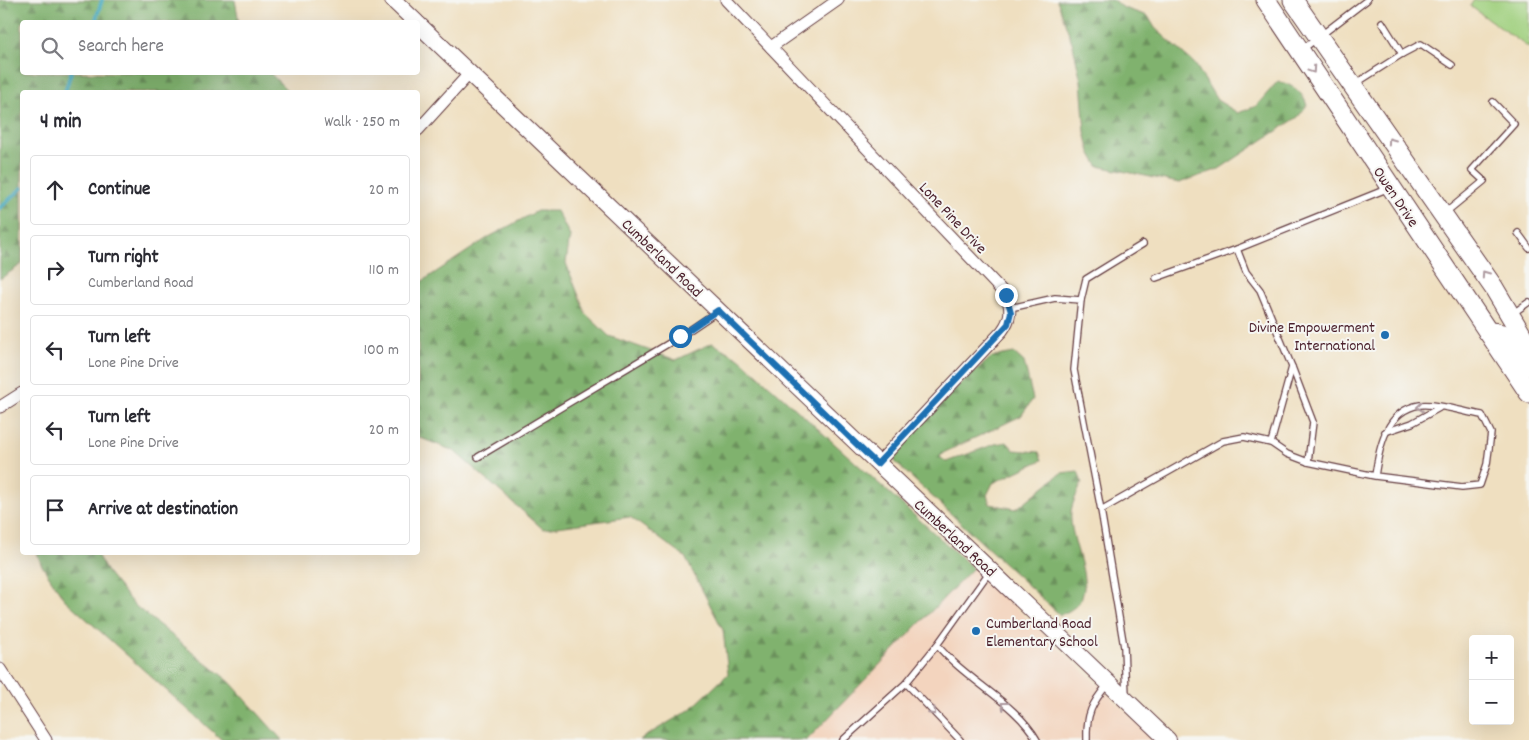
<!DOCTYPE html>
<html lang="en">
<head>
<meta charset="utf-8">
<style>
  body { margin:0; font-family:Dekko,sans-serif; background:#f7f7f7; color:#2b2b33 }
  .controls { position:absolute; right:15px; bottom:15px; display:grid; overflow:hidden; border-radius:5px; box-shadow:0 5px 20px #0002 }
  .controls button { width:45px; height:45px; display:grid; place-items:center; padding:0; border:0; border-bottom:1px solid #e1e1e2; background:#fff; color:#2b2b33; font:25px sans-serif }
  .stop { position:absolute; width:15px; height:15px; margin:-11px; border:4px solid #1f6fb2; border-radius:50%; background:#fff }
  .stop.end { background:#1f6fb2; border-color:#fff; box-shadow:0 1px 5px #0008 }
  .list { margin:0; padding:0; list-style:none }
  h2 { display:flex; justify-content:space-between; align-items:center; height:65px; margin:0; padding:0 20px; font-size:21px }
  h2 small { font-size:16px; font-weight:400; color:#7c7c81 }
  .list li { display:grid; grid-template-columns:32px 1fr auto; gap:15px; align-items:center; box-sizing:border-box; height:70px; margin:0 10px 10px; padding:0 10px; border:1px solid #e1e1e2; border-radius:5px }
  .list b { display:block; font-size:19px; white-space:nowrap }
  .list p { margin:0; font-size:16px; white-space:nowrap; color:#7c7c81 }
  .list em { font-size:16px; font-style:normal; color:#7c7c81 }
  .icon { flex:none; width:28px; height:28px; fill:none; stroke:currentColor; stroke-width:2; stroke-linecap:round; stroke-linejoin:round }
  .map { position:relative; flex:none; width:1529px; height:740px; overflow:hidden }
  .search { position:absolute; background:#fff; box-shadow:0 5px 20px #0002; left:20px; top:20px; width:400px; height:55px; display:flex; align-items:center; gap:12px; box-sizing:border-box; padding:0 18px; border-radius:5px; color:#7c7c81; font-size:19px }
  .panel { position:absolute; background:#fff; box-shadow:0 5px 20px #0002; left:20px; top:90px; width:400px; height:465px; border-radius:5px }
  .map>svg:first-child { display:block }
</style>
</head>
<body>
<div class="map">
<svg width="1529" height="740" viewBox="0 0 1529 740">
  <defs>
    <pattern id="forest-firs" width="22" height="20" patternUnits="userSpaceOnUse" patternTransform="scale(1.25)"><rect width="22" height="20" fill="#80b26e"/><path d="M5 1l3.5 6h-7zM16 11l3.5 6h-7z" fill="#6b905b"/></pattern>
  </defs>
  <rect width="100%" height="100%" fill="#f6f6f2"/>
  <filter id="ink" filterUnits="userSpaceOnUse"><feTurbulence type="fractalNoise" baseFrequency=".02" numOctaves="2"/><feDisplacementMap in="SourceGraphic" scale="10" xChannelSelector="R" yChannelSelector="G"/><feConvolveMatrix kernelMatrix="1 2 1 2 8 2 1 2 1" color-interpolation-filters="sRGB"/></filter>
  <filter id="wash" filterUnits="userSpaceOnUse"><feTurbulence type="fractalNoise" baseFrequency=".0096" numOctaves="4" result="noise"/><feDisplacementMap in="SourceGraphic" scale="20" xChannelSelector="R" yChannelSelector="G"/><feGaussianBlur stdDeviation="1.12" result="paint"/><feColorMatrix in="noise" values="0 0 0 0 0 0 0 0 0 0 0 0 0 0 0 0 0 1.4 0 .05"/><feComposite in="paint" operator="in"/></filter>
  <g filter="url(#wash)">
    <rect width="100%" height="100%" fill="#efdfc0"/>
    <path fill="#f3d4be" d="M973,568l136,127 45,45h-347z"/>
    <path fill="#a0d07f" stroke="#757855" d="M1474,0h55v48l-59,-42z"/>
    <g fill="url(#forest-firs)" stroke="#65684c">
      <path d="M0,0h235l4,22h-217v50l248,1 19,19h-267v172l-22,15z"/>
      <path d="M1057,0h56l11,8 24,8 7,12 40,36 22,36 21,13 18,-7 22,-25c16,5 23,9 29,24l-9,12 -79,52 -40,14 -81,-17 -8,-14 -5,-20 -4,-51 -8,-36z"/>
      <path d="M537,211h20l13,25 -4,27 20,51 23,22 67,24 36,-17 27,15 234,210 -166,172h-168l52,-31 37,-35 -5,-44 -38,-73 -55,-40 -87,12 -89,-78 -36,-14v-153l71,-47z"/>
      <path d="M1014,353l10,9 9,37 -12,17 -78,37 -3,4 6,5 49,-18 12,-2 7,8 25,2 3,8 -49,23 -6,12 3,9 26,5 45,-36 17,-2 4,12c-4,9 -10,20 -11,29 -3,36 38,86 -11,103l-164,-152 -3,-8 67,-71 32,-27z"/>
      <path d="M37,553h59l11,19 26,32 97,78 52,58h-60l-158,-141 -23,-35z"/>
    </g>
    <g fill="none" stroke-linecap="round" stroke-linejoin="round">
      <g stroke="#3fa8bf" stroke-width="4">
        <path d="M95,22l7,-22"/>
        <path d="M65,92l6,-20"/>
        <path d="M0,208l22,-20"/>
      </g>
    </g>
  </g>
  <g filter="url(#ink)">
    <g fill="none" stroke-linecap="round" stroke-linejoin="round">
      <g stroke="#633c41" stroke-width="8">
        <g id="service">
          <path d="M1382,22l20,32 19,-10 31,21"/>
          <path d="M1303,49l64,-49"/>
          <path d="M1355,84l47,-30"/>
          <path d="M1445,213l39,-32 -12,-11 42,-46 -21,-22"/>
          <path d="M1518,233l11,15"/>
          <path d="M1237,249l9,23 14,18 32,77 -21,76"/>
          <path d="M1156,278l81,-29 152,-61"/>
          <path d="M1081,300l5,-21 57,-35"/>
          <path d="M1010,308l45,-10 26,2 -7,70 27,140"/>
          <path d="M1512,314l17,-12"/>
          <path d="M1292,367l21,55 -5,40"/>
          <path d="M1385,432l27,-9 27,-15"/>
          <path d="M478,457l203,-121 37,-25"/>
          <path d="M937,645c29,35 79,58 100,95"/>
          <path d="M906,683l54,57"/>
          <path d="M1126,696l-2,-49 -23,-137 122,-69 21,-4 27,6 16,11 21,8 67,14 87,11 18,-2 7,-21 4,-31 -9,-18c-18,-3 -45,-12 -62,-10 -34,5 -41,43 -45,71"/>
          <path d="M843,740l63,-57 31,-38 53,-74"/>
          <path d="M1087,740c-1,-26 5,-37 21,-56"/>
        </g>
      </g>
      <g stroke="#633c41" stroke-width="13">
        <g id="minor">
          <path d="M726,0l280,295c6,14 5,24 -4,36l-125,133"/>
          <path d="M771,47l67,-47"/>
          <path d="M418,130l51,-56"/>
          <path d="M0,407l22,-14"/>
          <path d="M0,669l46,71"/>
        </g>
      </g>
      <g stroke="#633c41" stroke-width="18">
        <g id="secondary">
          <path d="M393,0l23,22"/>
          <path d="M418,24l750,716"/>
        </g>
      </g>
      <g stroke="#633c41" stroke-width="21">
        <g id="trunk">
          <path d="M1266,0l263,393"/>
          <path d="M1293,0l201,288 35,59"/>
          <path d="M1488,332c26,0 28,15 41,34"/>
        </g>
      </g>
      <use href="#service" stroke="#fff" stroke-width="5.5"/>
      <use href="#minor" stroke="#fff" stroke-width="11"/>
      <use href="#secondary" stroke="#fff" stroke-width="16"/>
      <use href="#trunk" stroke="#fff" stroke-width="19"/>
    </g>
    <defs><path id="oneway-chevron" d="M-2-3.5L2.5 0L-2 3.5" fill="none" stroke-width="1.6" stroke-linecap="round" stroke-linejoin="round" transform="scale(1.25)"/></defs>
    <g stroke="#ae9aa0">
      <use href="#oneway-chevron" transform="translate(1312 70) rotate(56)"/>
      <use href="#oneway-chevron" transform="translate(1391 141) rotate(-125)"/>
      <use href="#oneway-chevron" transform="translate(1485 274) rotate(-125)"/>
      <use href="#oneway-chevron" transform="translate(1420 407) rotate(174)"/>
      <use href="#oneway-chevron" transform="translate(1004 705) rotate(-142)"/>
      <use href="#oneway-chevron" transform="translate(933 712) rotate(46)"/>
    </g>
  </g>
  <g fill="none" stroke-linecap="round" stroke-linejoin="round" filter="url(#ink)">
    <path stroke="#1f6fb2" stroke-width="6" d="M680,336l38,-26 159,154 131,-140 3,-12 -5,-17"/>
  </g>
  <g fill="#1f6fb2" stroke="#f6f6f2" stroke-width="2">
    <circle cx="1385" cy="335" r="5"/>
    <circle cx="976" cy="631" r="5"/>
  </g>
  <g text-anchor="middle" stroke-width="4" stroke-linejoin="round" paint-order="stroke">
    <g font-size="16" fill="#4a1f2b" stroke="#f6f6f2">
      <text transform="translate(1397 196) rotate(56)" y="6">Owen Drive</text>
      <text transform="translate(954 217) rotate(47)" y="6">Lone Pine Drive</text>
      <text transform="translate(663 257) rotate(44)" y="6">Cumberland Road</text>
      <text transform="translate(956 537) rotate(43)" y="6">Cumberland Road</text>
    </g>
    <g font-size="16" fill="#4a1f2b" stroke="#f6f6f2" text-anchor="end">
      <text x="1375" y="332">Divine Empowerment<tspan x="1375" dy="18">International</tspan></text>
      <text x="986" y="628" text-anchor="start">Cumberland Road<tspan x="986" dy="18">Elementary School</tspan></text>
    </g>
  </g>
</svg>
<div class="controls">
<button>+</button>
<button>−</button>
</div>
<div class="stop" style="left:680px;top:336px"></div>
<div class="stop end" style="left:1006px;top:295px"></div>
<div class="search"><svg class="icon" aria-label="search" viewBox="0 0 24 24"><circle cx="10" cy="10" r="6"/><path d="M15 15l6 6"/></svg>Search here</div>
<section class="panel">
<h2>4 min<small>Walk · 250 m</small></h2>
<ul class="list">
<li><svg class="icon" aria-label="ahead" viewBox="0 0 24 24"><path d="M12 20V5M6 11l6-6 6 6"/></svg><div><b>Continue</b></div><em>20 m</em></li>
<li><svg class="icon" aria-label="right" viewBox="0 0 24 24"><path d="M7 20v-9h11M14 6l5 5-5 5"/></svg><div><b>Turn right</b><p>Cumberland Road</p></div><em>110 m</em></li>
<li><svg class="icon" aria-label="left" viewBox="0 0 24 24"><path d="M17 20v-9H6M10 6l-5 5 5 5"/></svg><div><b>Turn left</b><p>Lone Pine Drive</p></div><em>100 m</em></li>
<li><svg class="icon" aria-label="left" viewBox="0 0 24 24"><path d="M17 20v-9H6M10 6l-5 5 5 5"/></svg><div><b>Turn left</b><p>Lone Pine Drive</p></div><em>20 m</em></li>
<li><svg class="icon" aria-label="arrive" viewBox="0 0 24 24"><path d="M6 21V4h12l-3 4 3 4H6"/></svg><div><b>Arrive at destination</b></div></li>
</ul>
</section>
</div>
</body>
</html>
